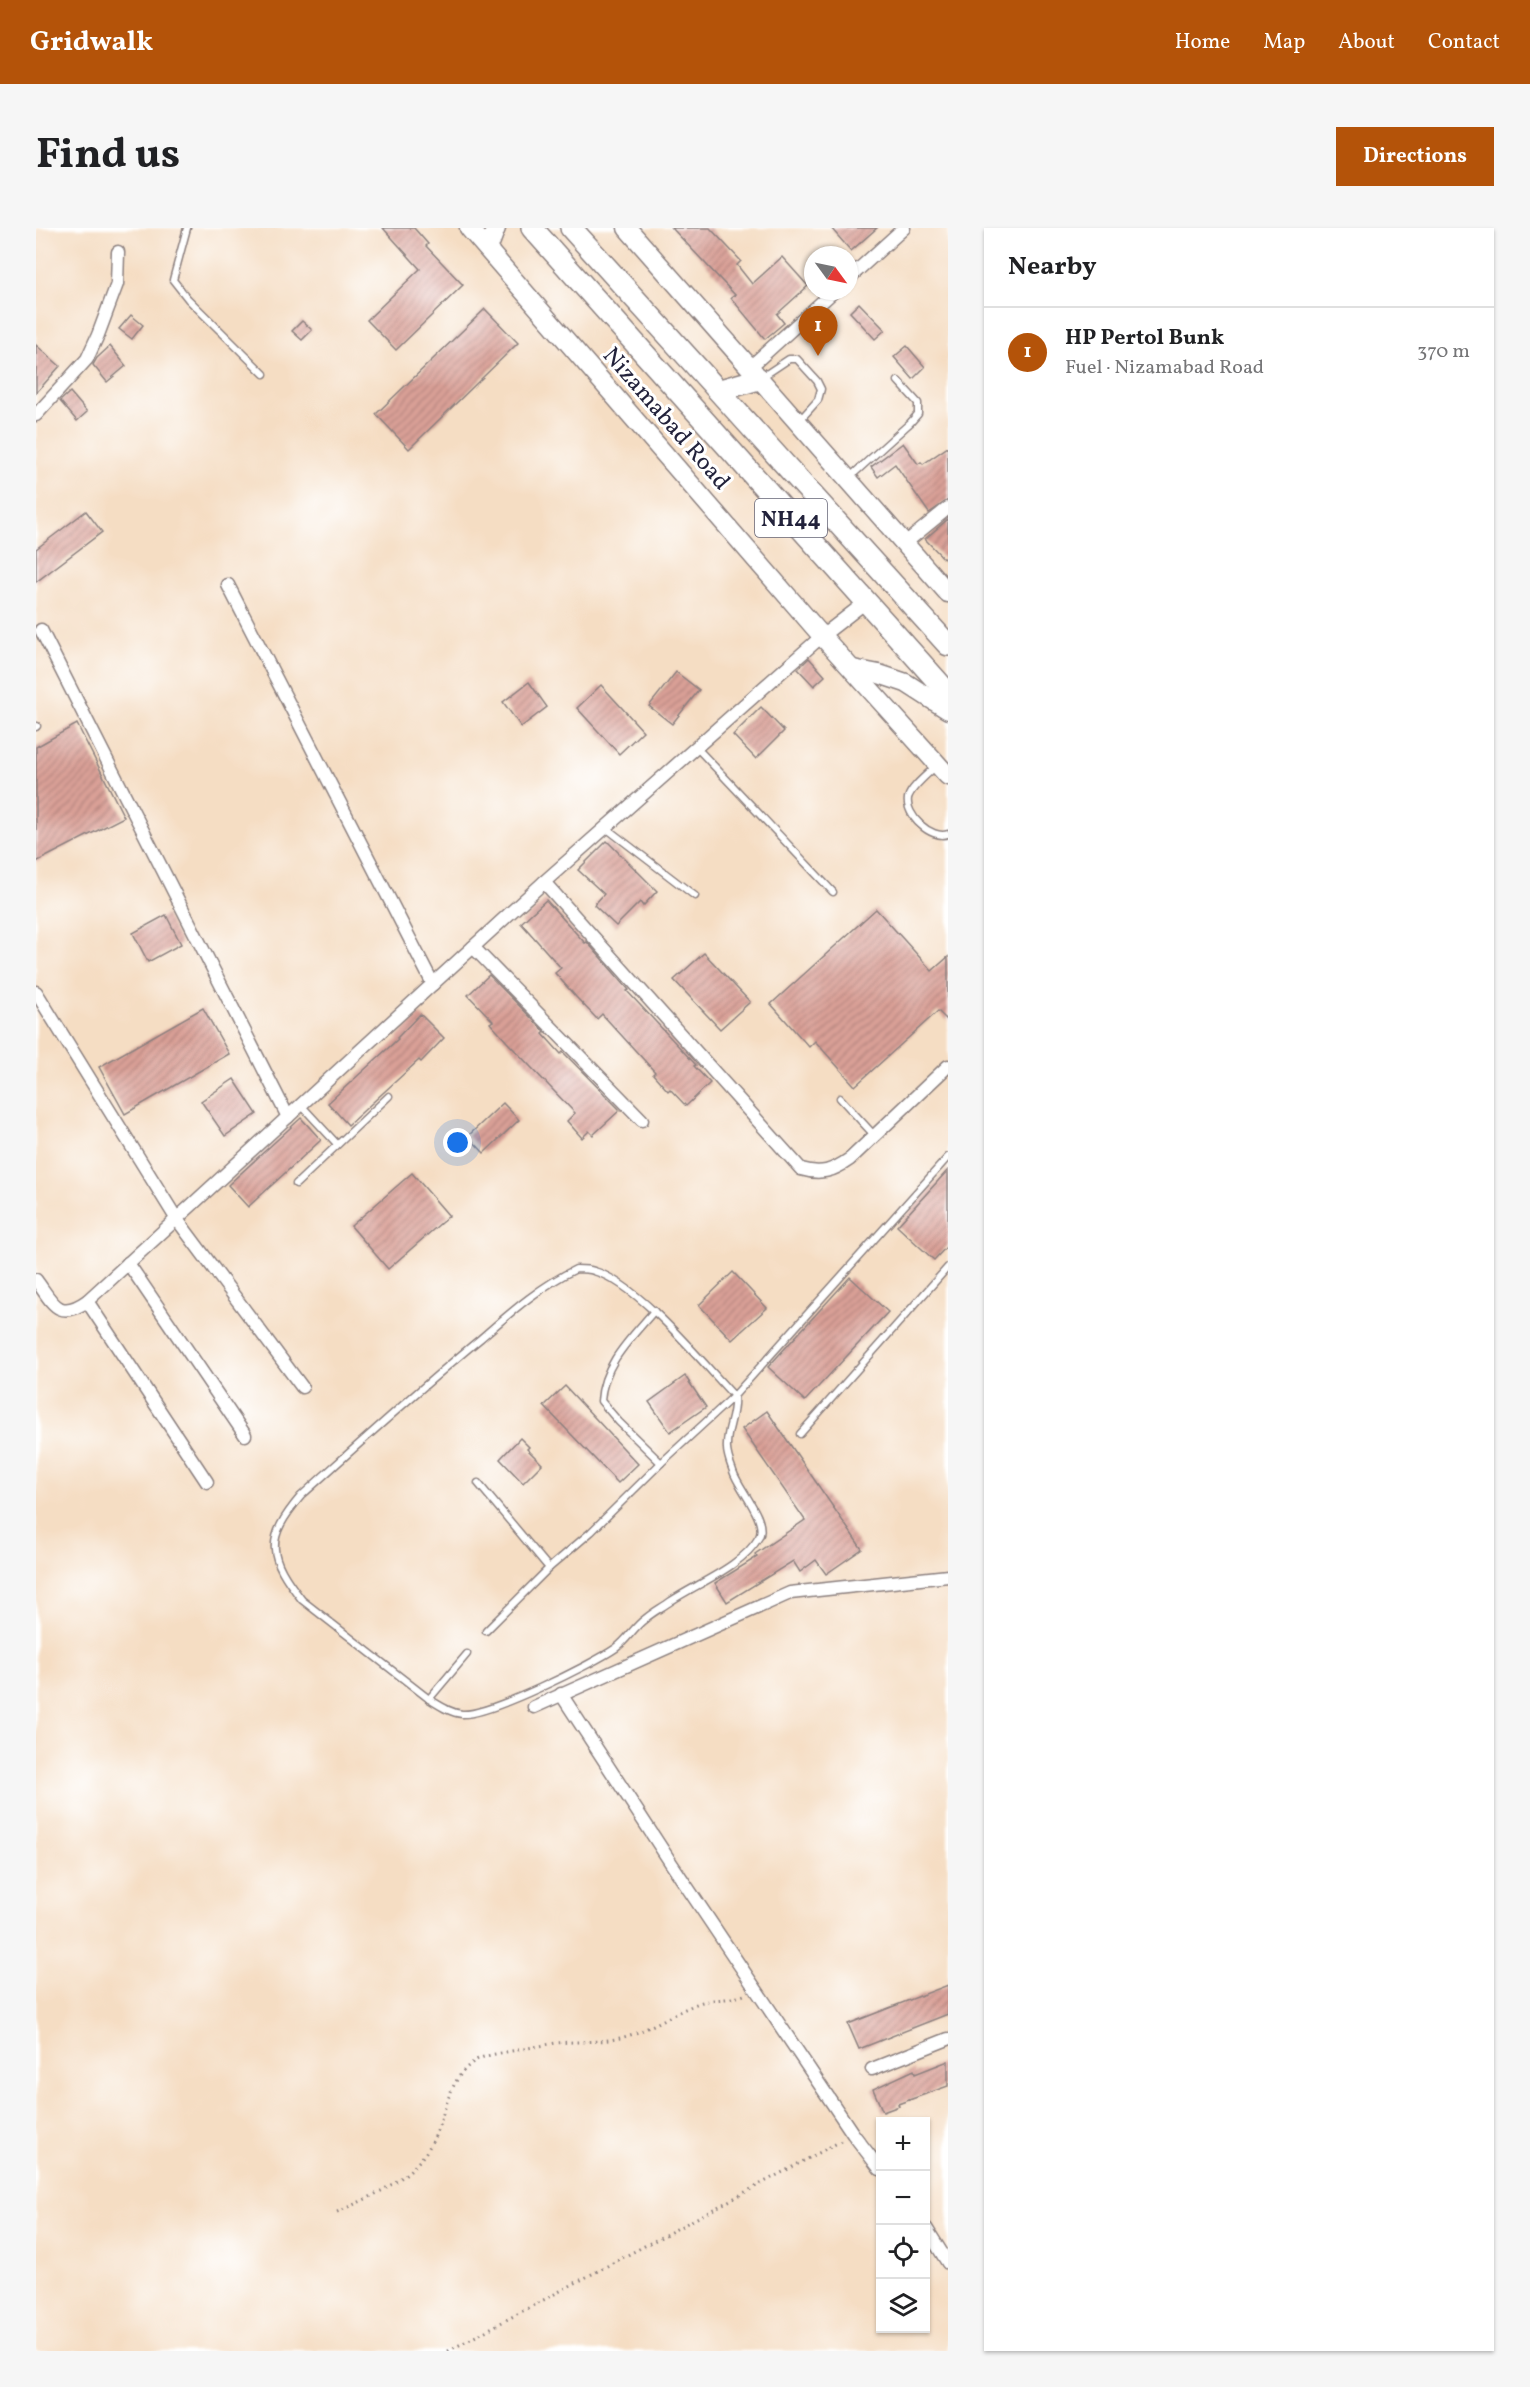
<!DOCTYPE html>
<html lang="en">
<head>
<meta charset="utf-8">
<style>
  body { margin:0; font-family:Vollkorn,serif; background:#f6f6f6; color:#202124 }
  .controls { position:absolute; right:18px; bottom:18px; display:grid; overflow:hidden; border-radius:0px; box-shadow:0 2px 4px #0004 }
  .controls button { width:54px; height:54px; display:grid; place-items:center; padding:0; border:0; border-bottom:2px solid #e0e0e0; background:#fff; color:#202124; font:30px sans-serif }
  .compass { position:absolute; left:768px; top:18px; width:54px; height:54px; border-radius:50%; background:#fff; box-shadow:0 2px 4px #0004; rotate:123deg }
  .you { position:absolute; left:422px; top:915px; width:21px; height:21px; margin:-15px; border:4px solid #fff; border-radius:50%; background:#1a73e8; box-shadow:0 0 0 9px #1a73e833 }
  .badge { display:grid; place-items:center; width:39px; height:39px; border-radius:50%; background:#b45309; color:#fff; font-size:20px; font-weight:700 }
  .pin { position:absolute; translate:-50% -50px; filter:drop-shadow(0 2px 3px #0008) }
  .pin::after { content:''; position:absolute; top:32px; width:21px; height:18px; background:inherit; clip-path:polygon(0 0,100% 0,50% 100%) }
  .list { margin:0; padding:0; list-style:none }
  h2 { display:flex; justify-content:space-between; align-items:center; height:78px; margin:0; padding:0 24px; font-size:26px }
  h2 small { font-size:20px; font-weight:400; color:#757577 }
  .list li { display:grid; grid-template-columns:39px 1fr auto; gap:18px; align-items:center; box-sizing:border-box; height:90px; padding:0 24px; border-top:2px solid #e0e0e0 }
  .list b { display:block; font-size:22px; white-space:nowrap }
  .list p { margin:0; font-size:20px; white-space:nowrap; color:#757577 }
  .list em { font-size:20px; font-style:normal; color:#757577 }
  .icon { flex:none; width:33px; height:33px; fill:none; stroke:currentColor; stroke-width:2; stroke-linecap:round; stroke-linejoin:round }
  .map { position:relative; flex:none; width:912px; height:2123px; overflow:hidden; border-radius:0px }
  header { display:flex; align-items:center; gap:36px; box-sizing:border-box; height:84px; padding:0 30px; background:#b45309; color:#fff }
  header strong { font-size:28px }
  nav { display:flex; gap:33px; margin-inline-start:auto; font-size:21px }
  .intro { display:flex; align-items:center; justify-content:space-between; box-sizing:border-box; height:144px; padding:0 36px }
  h1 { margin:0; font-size:42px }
  .button { padding:15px 27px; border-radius:0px; background:#b45309; color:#fff; font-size:21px; font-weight:700 }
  main { display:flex; gap:36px; padding:0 36px }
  aside { flex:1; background:#fff; border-radius:0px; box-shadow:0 2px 4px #0004 }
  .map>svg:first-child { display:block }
</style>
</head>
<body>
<header>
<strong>Gridwalk</strong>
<nav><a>Home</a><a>Map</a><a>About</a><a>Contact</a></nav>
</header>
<div class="intro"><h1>Find us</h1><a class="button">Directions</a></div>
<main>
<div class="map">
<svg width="912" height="2123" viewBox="0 0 912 2123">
  <defs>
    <pattern id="building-hatch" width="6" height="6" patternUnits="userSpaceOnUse" patternTransform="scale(1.5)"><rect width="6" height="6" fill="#daa097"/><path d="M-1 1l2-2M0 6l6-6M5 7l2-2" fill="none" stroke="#b0827c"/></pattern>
  </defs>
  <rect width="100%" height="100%" fill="#fff"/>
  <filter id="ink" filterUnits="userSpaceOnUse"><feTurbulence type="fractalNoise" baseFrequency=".0167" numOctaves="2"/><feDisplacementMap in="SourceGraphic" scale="12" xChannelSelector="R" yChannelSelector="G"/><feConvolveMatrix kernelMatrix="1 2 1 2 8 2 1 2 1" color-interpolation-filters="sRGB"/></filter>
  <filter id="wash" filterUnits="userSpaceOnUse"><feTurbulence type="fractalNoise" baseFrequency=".008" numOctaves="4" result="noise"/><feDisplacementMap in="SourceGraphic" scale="24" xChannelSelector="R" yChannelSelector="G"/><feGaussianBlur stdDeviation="1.35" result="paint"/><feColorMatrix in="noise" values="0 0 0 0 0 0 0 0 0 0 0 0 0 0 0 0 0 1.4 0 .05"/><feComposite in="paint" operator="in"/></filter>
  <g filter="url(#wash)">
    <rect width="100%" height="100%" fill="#f5ddc3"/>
    <g id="blocks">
      <g fill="url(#building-hatch)">
        <path d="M347,0h31l14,16 -2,2 37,39 -67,65 -29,-30 53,-51z"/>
        <path d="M636,0h38l31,33 -4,4 15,19 30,-27 26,29 -31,28 7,9 -19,16 -34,-41 4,-3z"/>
        <path d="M795,0h46l-26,23z"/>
        <path d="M823,75l26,27 -10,9 -25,-27z"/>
        <path d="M449,81l33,34 -109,106 -33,-35z"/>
        <path d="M95,87l12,10 -11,14 -13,-10z"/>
        <path d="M266,93l10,9 -10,10 -10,-9z"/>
        <path d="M0,117l24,21 -24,27z"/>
        <path d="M74,118l16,20 -19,16 -14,-17 4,-7z"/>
        <path d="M871,118l18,21 -12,12 -19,-22z"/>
        <path d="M34,164l17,20 -10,9 -17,-20z"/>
        <path d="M867,215l15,21 3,-2 2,2 25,-17v53l-19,13 -34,-49 -17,13 -7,-10z"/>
        <path d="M50,283l16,21 -66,50v-33z"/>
        <path d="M912,291v44l-23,-24z"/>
        <path d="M773,430l16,18 -11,10 -16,-17z"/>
        <path d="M640,444l23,18 -27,34 -23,-18z"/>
        <path d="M493,454l18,25 -26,20 -18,-25z"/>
        <path d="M565,457l42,46 -24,23 -42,-46z"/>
        <path d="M725,479l23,24 -28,28 -23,-24z"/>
        <path d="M41,496l47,93 -88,45v-115z"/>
        <path d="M571,613l50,50 -14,15 -3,-4 -24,24 -22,-21 10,-11 -26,-24z"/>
        <path d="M510,672l39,43 2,-1 42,48 -2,1 69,74 -2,1 16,17 -24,23 -16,-17 -2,2 -15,-17 2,-2 -53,-58 -5,5 -21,-22 -21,-24 6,-5 -40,-45z"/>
        <path d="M840,681l56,62 16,-14v64l-10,-10 -83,75 -40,-45 -6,6 -38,-43z"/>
        <path d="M130,687l15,29 -33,18 -15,-29z"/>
        <path d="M668,725l46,49 -30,27 -46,-49z"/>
        <path d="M453,747l56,57 -2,2 18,20 2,-2 57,58 -27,25 -4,-4 -7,7 -15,-17 8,-8 -68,-71 -17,-19 3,-2 -25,-26z"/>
        <path d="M167,780l26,46 -104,60 -26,-47z"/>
        <path d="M384,786l24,24 -23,24 -2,-2 -71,65 -20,-22 70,-64 -1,-1z"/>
        <path d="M198,851l23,35 -32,22 -24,-35z"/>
        <path d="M467,875l16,17 -35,33 -16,-17z"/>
        <path d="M265,890l20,22 -73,67 -20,-22z"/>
        <path d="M912,942v75l-14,15 -37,-34z"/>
        <path d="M376,945l37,43 -61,53 -37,-43z"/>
        <path d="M697,1044l34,36 -35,32 -33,-35z"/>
        <path d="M814,1049l38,35 -83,89 -37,-34z"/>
        <path d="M649,1148l21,31 -36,25 -21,-30z"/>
        <path d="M529,1158l73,78 -20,19 -74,-77z"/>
        <path d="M731,1183l95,138 -36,25 -10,-14 -16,12 -7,-11 -66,41 -12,-19 42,-26 -2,-3 50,-34 -63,-91z"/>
        <path d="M484,1210l9,9 -2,2 15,15 -19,19 -23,-24z"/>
        <path d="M912,1757v29l-89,35 -11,-25z"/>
        <path d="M912,1833v25l-50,18 1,2 -16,6 -10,-23 41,-19 1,4z"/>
      </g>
    </g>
  </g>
  <g filter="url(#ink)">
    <use href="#blocks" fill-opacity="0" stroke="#8c807f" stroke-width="1.5"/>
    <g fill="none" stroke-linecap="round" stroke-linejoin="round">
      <g stroke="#8c807f" stroke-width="9">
        <g id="service">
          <path d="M151,0l-14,52 15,19 76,75"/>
          <path d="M726,149l27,-18h8l20,22 4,8 -3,11 -19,21"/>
          <path d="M814,249l60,-54 8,-9v-11l-20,-22"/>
          <path d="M0,499l1,-1"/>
          <path d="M660,519l137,145"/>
          <path d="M900,538c-8,8 -25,21 -28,32 -3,17 23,42 40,36"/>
          <path d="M570,600l89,68"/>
          <path d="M804,870l34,37"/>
          <path d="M265,877l36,39"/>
          <path d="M260,956l93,-88"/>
          <path d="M540,1041c6,0 13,0 18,2 45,13 107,90 140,125 2,19 -7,31 -7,49 -1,8 3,18 6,26 5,17 35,49 26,66 -16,29 -61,46 -88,64 -8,6 -18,11 -26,18 -11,8 -18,21 -29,29 -23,16 -128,68 -154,66 -12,-1 -23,-9 -33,-15l-127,-99c-34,-44 -38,-60 -1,-104 59,-53 118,-107 179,-157 30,-26 60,-53 96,-70z"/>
          <path d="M618,1083c-23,27 -51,53 -53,90l18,21 42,41"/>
          <path d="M764,1206l148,-167"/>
          <path d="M442,1255l71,85"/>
          <path d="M450,1403l63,-63 42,-36 70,-69 73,-67 214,-239"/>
          <path d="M393,1471l38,-45"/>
        </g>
      </g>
      <g stroke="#8c807f" stroke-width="15">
        <g id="minor">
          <path d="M813,50l55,-50"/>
          <path d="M713,140l85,-77"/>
          <path d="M0,187l51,-56 11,-24 19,-51 1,-32"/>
          <path d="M868,316l44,-36"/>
          <path d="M192,357l205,399"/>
          <path d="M5,402l247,487"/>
          <path d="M508,654l257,287c20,6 32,2 49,-10l98,-93"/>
          <path d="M437,719l169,173"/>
          <path d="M0,764l140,226 126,169"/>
          <path d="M92,1035l117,172"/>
          <path d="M0,1052c17,23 22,41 51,21l457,-419 278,-246 45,-35"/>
          <path d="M51,1073l120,181"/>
          <path d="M525,1466l110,169 182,271 27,35"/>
          <path d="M498,1479l256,-114 158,-17"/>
          <path d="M836,1841l76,-30"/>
          <path d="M890,2000l22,35"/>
        </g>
      </g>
      <g stroke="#8c807f" stroke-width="21">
        <g id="secondary">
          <path d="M433,0l353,408 126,140"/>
          <path d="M591,0l321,365"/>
          <path d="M452,21l8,-21"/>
          <path d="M817,441l26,5 27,9 42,27"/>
        </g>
      </g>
      <g stroke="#8c807f" stroke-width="24">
        <g id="trunk">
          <path d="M496,0l416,465"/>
          <path d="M535,0l377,417"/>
          <path d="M684,162l39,-11"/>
        </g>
      </g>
      <g stroke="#8c807f" stroke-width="3" stroke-dasharray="1.5 4.5" stroke-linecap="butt">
        <path d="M301,1984c39,-17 80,-35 98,-76 11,-25 14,-56 37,-73 8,-7 24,-9 34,-11 17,-3 33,-6 50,-9 22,-2 47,0 68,-6 27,-8 49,-24 75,-34 14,-5 29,-2 45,-8"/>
        <path d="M412,2123l393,-210"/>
      </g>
      <use href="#service" stroke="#fff" stroke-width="6"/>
      <use href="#minor" stroke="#fff" stroke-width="12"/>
      <use href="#secondary" stroke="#fff" stroke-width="18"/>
      <use href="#trunk" stroke="#fff" stroke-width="21"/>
    </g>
  </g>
  <g text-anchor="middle" stroke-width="6" stroke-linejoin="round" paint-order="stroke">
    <rect fill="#fff" stroke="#646476" stroke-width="1.5" x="719" y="271" width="72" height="38" rx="4.5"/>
    <g font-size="22" font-weight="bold" fill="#22223b">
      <text x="755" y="298">NH44</text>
    </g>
    <g font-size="24" fill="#22223b" stroke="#fff">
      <text transform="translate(631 190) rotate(49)" y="8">Nizamabad Road</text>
    </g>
  </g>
</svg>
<div class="controls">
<button>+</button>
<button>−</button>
<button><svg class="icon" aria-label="locate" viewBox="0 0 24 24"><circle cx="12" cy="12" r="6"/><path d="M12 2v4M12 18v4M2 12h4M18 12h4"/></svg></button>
<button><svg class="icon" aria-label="layers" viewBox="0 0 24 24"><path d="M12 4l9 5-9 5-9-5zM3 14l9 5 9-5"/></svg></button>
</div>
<svg class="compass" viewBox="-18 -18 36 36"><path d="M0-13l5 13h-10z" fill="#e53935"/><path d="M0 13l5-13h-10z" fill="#757577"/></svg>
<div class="you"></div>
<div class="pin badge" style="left:782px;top:128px">1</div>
</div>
<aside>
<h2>Nearby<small></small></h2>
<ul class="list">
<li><span class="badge">1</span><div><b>HP Pertol Bunk</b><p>Fuel · Nizamabad Road</p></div><em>370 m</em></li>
</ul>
</aside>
</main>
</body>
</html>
